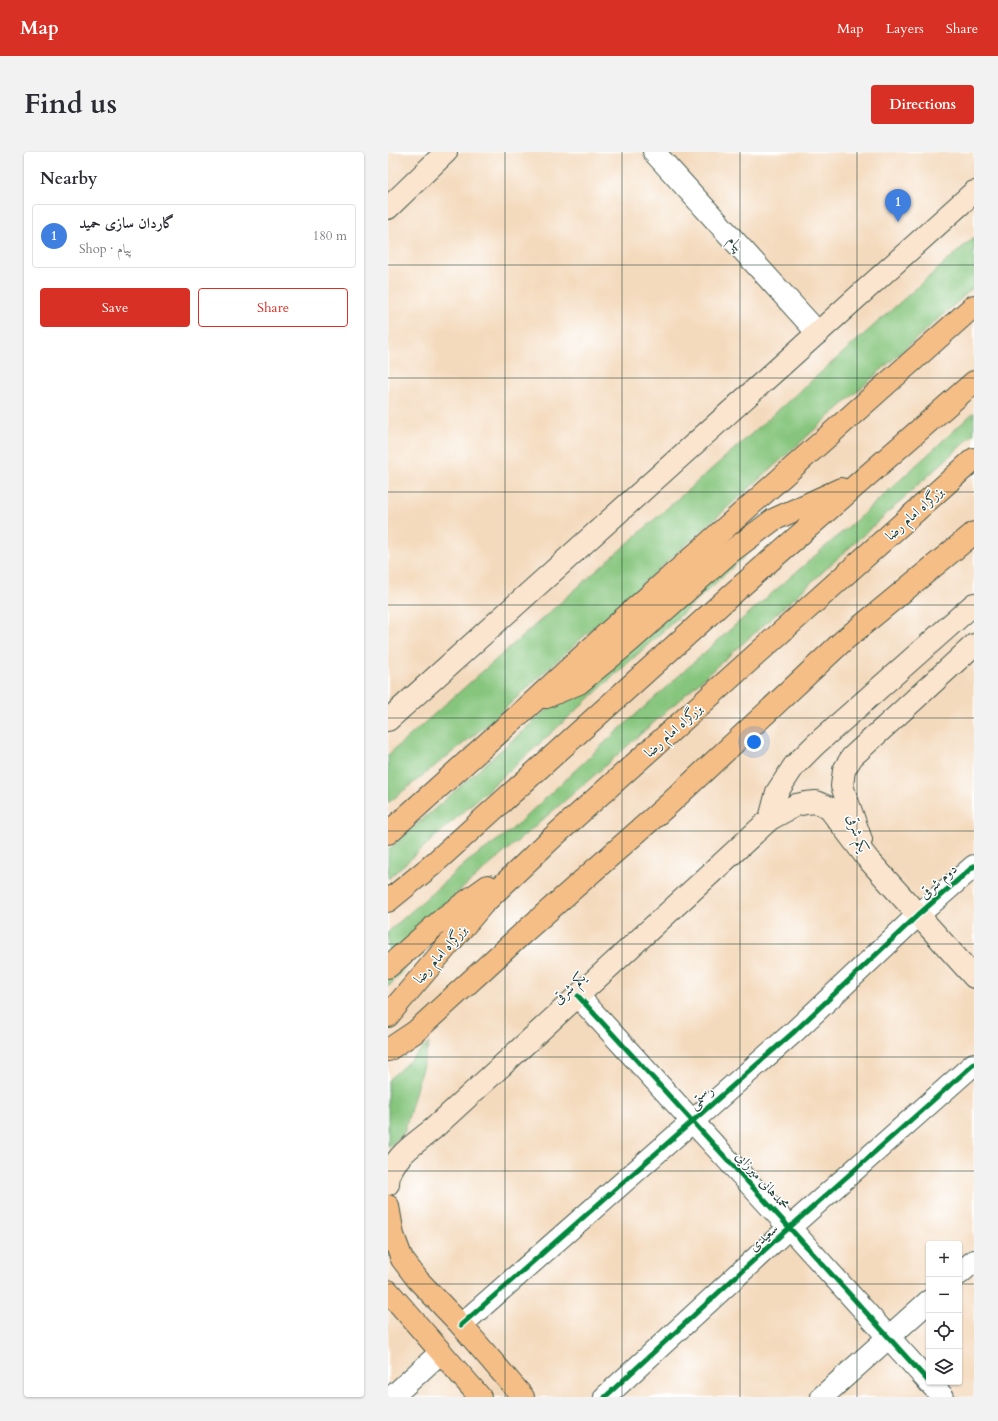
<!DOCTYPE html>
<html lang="en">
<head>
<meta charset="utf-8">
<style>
  body { margin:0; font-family:Cardo,Amiri,serif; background:#f2f2f3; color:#2b2b33 }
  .controls { position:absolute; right:12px; bottom:12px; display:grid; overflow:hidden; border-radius:4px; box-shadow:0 1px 3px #0004 }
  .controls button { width:36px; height:36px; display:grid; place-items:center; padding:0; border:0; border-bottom:1px solid #e1e1e2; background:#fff; color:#2b2b33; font:20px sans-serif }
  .you { position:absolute; left:366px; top:590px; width:14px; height:14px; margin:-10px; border:3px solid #fff; border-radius:50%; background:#1a73e8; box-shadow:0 0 0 6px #1a73e833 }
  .badge { display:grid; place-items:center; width:26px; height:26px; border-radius:50%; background:#d93025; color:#fff; font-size:13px; font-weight:700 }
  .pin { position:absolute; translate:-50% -33px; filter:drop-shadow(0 1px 2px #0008) }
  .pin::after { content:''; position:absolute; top:21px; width:14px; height:12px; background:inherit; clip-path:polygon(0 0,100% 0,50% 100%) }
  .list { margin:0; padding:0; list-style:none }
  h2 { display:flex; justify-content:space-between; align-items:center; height:52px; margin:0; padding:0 16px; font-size:17px }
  h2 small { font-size:13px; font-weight:400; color:#7c7c81 }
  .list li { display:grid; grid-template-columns:26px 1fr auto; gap:12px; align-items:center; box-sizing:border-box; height:64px; margin:0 8px 8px; padding:0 8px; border:1px solid #e1e1e2; border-radius:4px }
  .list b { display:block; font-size:15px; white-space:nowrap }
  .list p { margin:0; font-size:13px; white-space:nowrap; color:#7c7c81 }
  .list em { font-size:13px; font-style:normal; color:#7c7c81 }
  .actions { display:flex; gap:8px; padding:12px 16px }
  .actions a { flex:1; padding:9px 0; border:1px solid #d93025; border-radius:4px; text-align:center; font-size:14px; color:#d93025 }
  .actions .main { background:#d93025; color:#fff }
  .icon { flex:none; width:22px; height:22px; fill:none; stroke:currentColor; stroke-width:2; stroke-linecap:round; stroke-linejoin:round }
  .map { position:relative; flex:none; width:586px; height:1245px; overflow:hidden; border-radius:4px }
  header { display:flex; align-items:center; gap:24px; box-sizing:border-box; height:56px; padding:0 20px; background:#d93025; color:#fff }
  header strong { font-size:19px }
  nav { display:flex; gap:22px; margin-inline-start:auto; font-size:14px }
  .intro { display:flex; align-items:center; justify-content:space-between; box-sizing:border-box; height:96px; padding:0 24px }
  h1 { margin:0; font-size:28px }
  .button { padding:10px 18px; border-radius:4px; background:#d93025; color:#fff; font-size:14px; font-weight:700 }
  main { display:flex; gap:24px; padding:0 24px }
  aside { flex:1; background:#fff; border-radius:4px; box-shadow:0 1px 3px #0004 }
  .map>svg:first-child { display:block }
</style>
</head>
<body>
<header>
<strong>Map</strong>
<nav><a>Map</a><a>Layers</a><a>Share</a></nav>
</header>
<div class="intro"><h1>Find us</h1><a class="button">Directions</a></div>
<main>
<aside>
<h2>Nearby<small></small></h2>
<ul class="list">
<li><span class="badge" style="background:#3f7fe0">1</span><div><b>گاردان سازی حمید</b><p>Shop · پیام</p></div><em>180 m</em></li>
</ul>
<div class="actions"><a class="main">Save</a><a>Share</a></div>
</aside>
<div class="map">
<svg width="586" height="1245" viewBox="0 0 586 1245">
  <rect width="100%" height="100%" fill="#fff"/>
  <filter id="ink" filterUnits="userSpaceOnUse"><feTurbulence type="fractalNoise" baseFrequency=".025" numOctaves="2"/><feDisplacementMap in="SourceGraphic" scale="8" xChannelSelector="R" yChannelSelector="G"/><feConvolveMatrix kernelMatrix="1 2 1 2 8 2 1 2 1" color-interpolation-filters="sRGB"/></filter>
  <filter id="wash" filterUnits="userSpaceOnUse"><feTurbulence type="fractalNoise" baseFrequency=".012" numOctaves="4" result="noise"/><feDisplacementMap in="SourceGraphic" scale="16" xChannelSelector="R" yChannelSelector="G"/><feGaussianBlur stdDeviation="0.9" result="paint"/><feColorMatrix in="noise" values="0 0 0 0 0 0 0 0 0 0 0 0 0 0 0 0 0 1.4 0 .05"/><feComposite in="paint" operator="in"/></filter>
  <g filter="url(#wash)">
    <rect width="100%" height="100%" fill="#f4dabd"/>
    <g fill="#85c57c" stroke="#528158">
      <path d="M586,85v50l-381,341 -105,96 -100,79v-48z"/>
      <path d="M586,260v22l-171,156 -206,183 -141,121 -68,62v-24l79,-70 42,-30 104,-97 120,-108 130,-113z"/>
      <path d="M390,374l-230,210 -160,143v-29l155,-137 39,-28z"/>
      <path d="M44,784l-38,45 -6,6v-7z"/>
      <path d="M41,891l-25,90 -16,15v-68z"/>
    </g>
  </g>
  <g filter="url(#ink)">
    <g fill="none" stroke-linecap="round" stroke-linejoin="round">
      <g stroke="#3f5549" stroke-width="24">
        <g id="street">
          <path d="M266,0l164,181"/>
          <path d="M190,844l190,208 161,178"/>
          <path d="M571,1122l15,-13"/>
          <path d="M73,1173l334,-294 123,-116 56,-49"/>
          <path d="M541,1230l14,15"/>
          <path d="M4,1245l49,-45"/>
          <path d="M217,1245l175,-161 194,-172"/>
          <path d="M434,1245l107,-96"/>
        </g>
      </g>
      <g stroke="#3f5549" stroke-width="24">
        <g id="secondary">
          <path d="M0,56l58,-56"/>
          <path d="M0,568l586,-528"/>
          <path d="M382,667l7,-27 17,-26 21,-21 159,-141"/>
          <path d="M473,688l-19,-54 2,-16 8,-13 122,-112"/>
          <path d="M0,1032c0,-24 28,-41 45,-55l337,-310 26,-14 10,-2 10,-1 12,5 39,51 107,119"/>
        </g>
      </g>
      <g stroke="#3f5549" stroke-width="24">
        <g id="primary">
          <path d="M0,1054l5,29 9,24 16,21 43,45 62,72"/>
          <path d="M0,1139l92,106"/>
        </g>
      </g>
      <g stroke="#3f5549" stroke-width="24">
        <g id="highway">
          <path d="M158,545l33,-14 50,-41 100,-89 44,-33 68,-31"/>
          <path d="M0,681l145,-131 81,-75 360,-321"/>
          <path d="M0,749l43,-35 300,-271 243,-213"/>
          <path d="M0,815l57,-50 43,-31"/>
          <path d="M0,864l9,-11 86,-101 69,-66 422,-379"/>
          <path d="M0,898l27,-18 107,-98 147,-130 174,-163 131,-108"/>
        </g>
      </g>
      <use href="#street" stroke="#fff" stroke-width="22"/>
      <use href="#secondary" stroke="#fbe5cf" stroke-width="22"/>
      <use href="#primary" stroke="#f6be87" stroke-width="22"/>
      <use href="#highway" stroke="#f6be87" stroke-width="22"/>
      <g stroke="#fff" stroke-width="8">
        <g id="cycleway">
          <path d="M190,844l190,208 161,178"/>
          <path d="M73,1173l334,-294 123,-116 56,-49"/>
          <path d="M217,1245l175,-161 194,-172"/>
        </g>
      </g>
      <use href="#cycleway" stroke="#00873e" stroke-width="5"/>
    </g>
  </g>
  <path fill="none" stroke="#1f3d34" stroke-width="1" stroke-opacity="0.55" d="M117,0v1245M234,0v1245M352,0v1245M469,0v1245M0,113h586M0,226h586M0,340h586M0,453h586M0,566h586M0,679h586M0,792h586M0,905h586M0,1019h586M0,1132h541M571,1132h15"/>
  <g text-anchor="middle" stroke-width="3" stroke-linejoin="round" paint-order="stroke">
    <g font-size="14" fill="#1f3d34" stroke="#fff">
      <text transform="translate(348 91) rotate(48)" y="5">پیام</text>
      <text transform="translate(526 361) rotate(-42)" y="5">بزرگراه امام رضا</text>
      <text transform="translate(285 578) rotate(-42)" y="5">بزرگراه امام رضا</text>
      <text transform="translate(470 681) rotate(71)" y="5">یکم شرقی</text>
      <text transform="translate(550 729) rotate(-41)" y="5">دوم شرقی</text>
      <text transform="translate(52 802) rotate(-49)" y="5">بزرگراه امام رضا</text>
      <text transform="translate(181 836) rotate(-43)" y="5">یکم شرقی</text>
      <text transform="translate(313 945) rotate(-41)" y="5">رستمی</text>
      <text transform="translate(375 1028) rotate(48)" y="5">محمدهانی میرزایی</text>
      <text transform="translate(375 1085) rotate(-42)" y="5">سعیدی</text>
    </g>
  </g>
</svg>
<div class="controls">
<button>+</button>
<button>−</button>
<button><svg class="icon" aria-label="locate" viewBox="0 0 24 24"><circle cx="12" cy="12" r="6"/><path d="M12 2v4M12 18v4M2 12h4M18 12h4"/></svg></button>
<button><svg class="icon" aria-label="layers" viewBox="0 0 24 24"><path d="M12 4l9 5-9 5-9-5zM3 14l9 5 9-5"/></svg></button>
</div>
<div class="you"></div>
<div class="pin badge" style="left:510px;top:70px;background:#3f7fe0">1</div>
</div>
</main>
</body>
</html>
